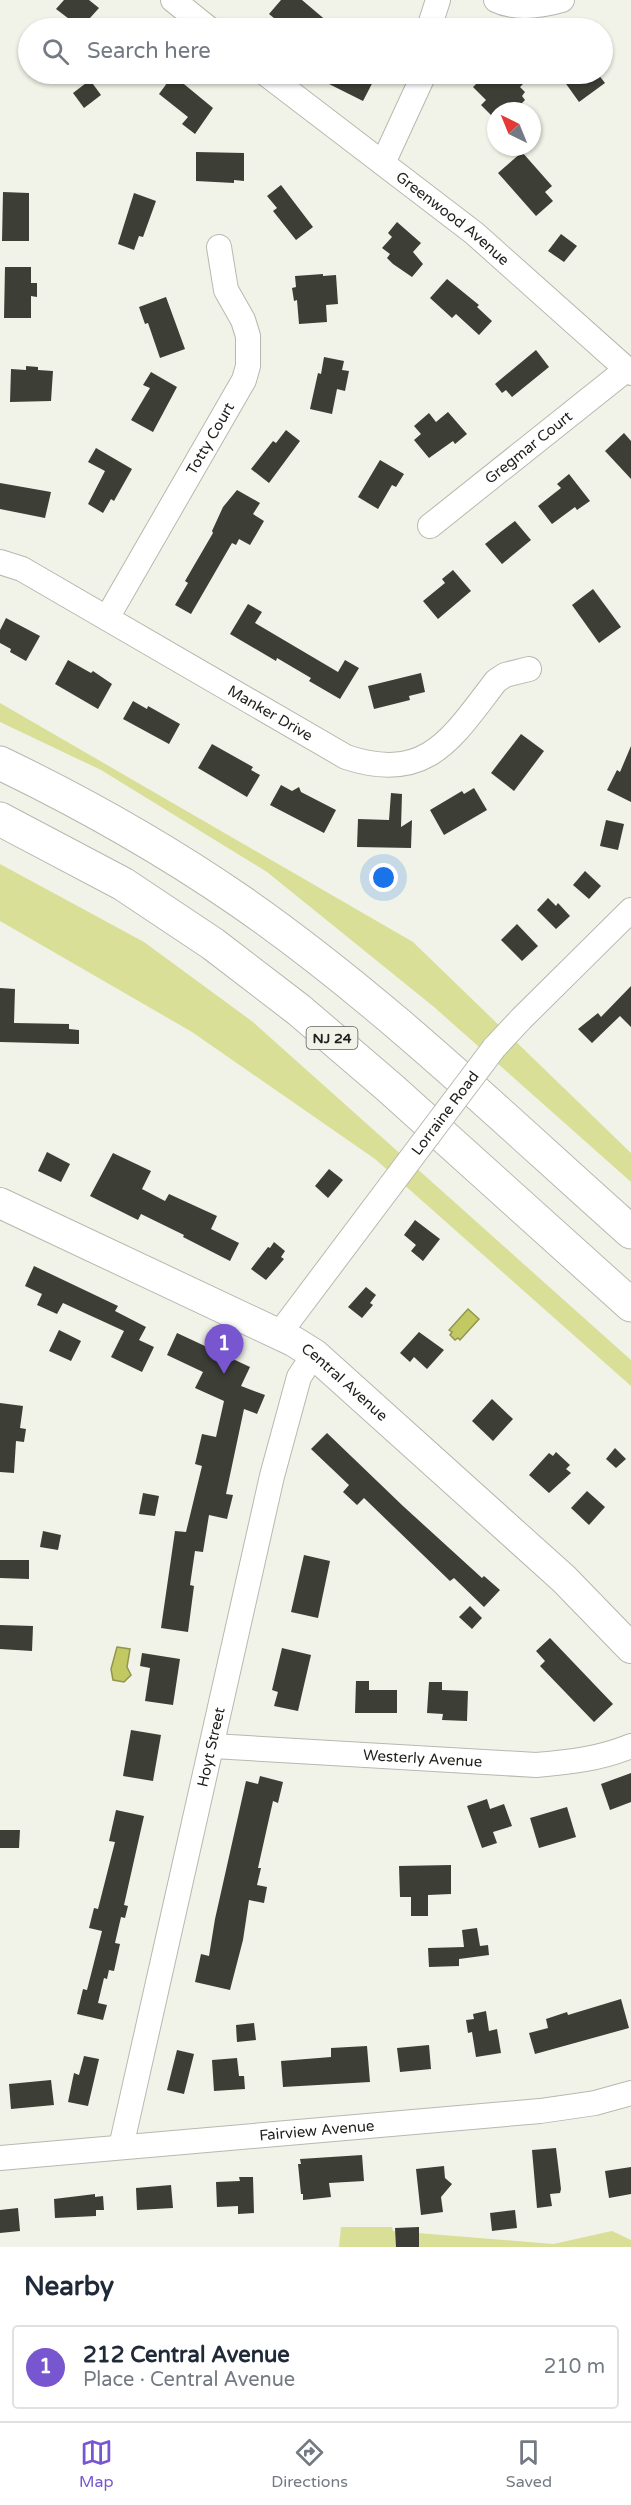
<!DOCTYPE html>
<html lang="en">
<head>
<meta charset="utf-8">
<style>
  body { margin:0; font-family:"Varela Round",sans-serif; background:#f6f6f7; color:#1f2937 }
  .compass { position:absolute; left:487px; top:102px; width:54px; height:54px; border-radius:50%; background:#fff; box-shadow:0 2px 4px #0004; rotate:317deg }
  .you { position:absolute; left:384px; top:878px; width:21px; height:21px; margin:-15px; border:4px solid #fff; border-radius:50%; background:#1a73e8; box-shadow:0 0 0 9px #1a73e833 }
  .badge { display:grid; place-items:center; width:39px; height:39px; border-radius:50%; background:#7856d0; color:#fff; font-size:20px; font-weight:700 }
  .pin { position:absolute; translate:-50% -50px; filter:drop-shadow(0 2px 3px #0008) }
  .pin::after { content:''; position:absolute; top:32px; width:21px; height:18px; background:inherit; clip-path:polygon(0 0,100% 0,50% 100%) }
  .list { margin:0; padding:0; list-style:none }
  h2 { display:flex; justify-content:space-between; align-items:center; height:78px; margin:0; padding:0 24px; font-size:26px }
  h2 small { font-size:20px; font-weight:400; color:#747a83 }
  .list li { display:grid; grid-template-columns:39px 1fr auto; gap:18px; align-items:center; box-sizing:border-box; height:84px; margin:0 12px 12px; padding:0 12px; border:2px solid #e0e1e3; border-radius:6px }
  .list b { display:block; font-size:22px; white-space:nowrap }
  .list p { margin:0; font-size:20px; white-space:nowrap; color:#747a83 }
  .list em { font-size:20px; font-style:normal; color:#747a83 }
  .icon { flex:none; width:33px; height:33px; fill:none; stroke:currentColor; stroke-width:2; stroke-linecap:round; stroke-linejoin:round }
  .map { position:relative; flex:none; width:631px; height:2247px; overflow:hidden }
  .search { position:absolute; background:#fff; box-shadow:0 2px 4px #0004; left:18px; right:18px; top:18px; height:66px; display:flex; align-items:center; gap:15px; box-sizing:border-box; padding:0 21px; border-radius:33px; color:#747a83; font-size:22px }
  .sheet { height:174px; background:#fff }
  nav { display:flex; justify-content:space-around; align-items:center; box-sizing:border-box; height:84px; border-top:2px solid #e0e1e3; background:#fff; font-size:16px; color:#747a83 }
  nav a { display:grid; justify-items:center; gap:3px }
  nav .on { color:#7856d0 }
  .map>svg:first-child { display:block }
</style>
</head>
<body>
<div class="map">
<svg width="631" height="2247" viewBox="0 0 631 2247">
  <rect width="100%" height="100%" fill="#f1f3e8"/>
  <g fill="#dadf98">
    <path d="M0,703l413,239 218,211v29l-197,-175 -167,-135 -166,-102 -101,-48z"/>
    <path d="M0,864l144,78 109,80 378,338v26l-256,-227 -183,-127 -192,-111z"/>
    <path d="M341,2227h51l1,4 160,13 59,-13 19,9v7h-292z"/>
  </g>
  <g fill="#c2c862" stroke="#91954d" stroke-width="1.5">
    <path d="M468,1309l11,10 -19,21 -2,-2 -3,2 -5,-5 2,-3 -3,-2z"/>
    <path d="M117,1647l13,2 -3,18 4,8 -7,7 -11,-2 -2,-11z"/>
  </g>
  <g fill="#3d3e36">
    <path d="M64,0h25l10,8 -18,20 -25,-19z"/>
    <path d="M281,0h21l33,28h-49l-17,-14z"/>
    <path d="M309,74h68l-14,27z"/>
    <path d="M486,74l8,8 8,-8h16l8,7 -6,6 5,5 -3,4 3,4 -11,11h-18v9l-15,-15 5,-5 -13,-13z"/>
    <path d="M559,74h39l7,9 -26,19z"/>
    <path d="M173,75l40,33 -18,26 -13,-10 6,-7 -29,-23z"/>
    <path d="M90,80l11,15 -17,13 -11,-15z"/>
    <path d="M196,152l48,1v28l-10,-1v3l-38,-2z"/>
    <path d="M522,152l30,34 -7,6 8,9 -17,15 -38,-43z"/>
    <path d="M281,185l32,42 -17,13 -23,-29 4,-3 -10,-12z"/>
    <path d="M3,192l26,1v48h-27z"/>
    <path d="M134,193l22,8 -13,36 -4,-1 -5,14 -16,-6z"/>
    <path d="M397,222l24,21 -8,9 10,12 -11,13 -19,-13 -6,-6 3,-4 -8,-6 10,-11 -4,-4z"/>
    <path d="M561,234l16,12 -13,16 -16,-11z"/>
    <path d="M5,267h26v16h6v14l-6,-1v22h-27z"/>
    <path d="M323,274v2l13,-1 2,29 -12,1 1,17 -28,2 -2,-24 -3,1 -2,-13 4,-1 -1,-11z"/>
    <path d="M447,279l32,26 -2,2 15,14 -13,14 -23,-21 -4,4 -22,-20z"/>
    <path d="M166,297l19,52 -25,9 -12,-35 -3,1 -6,-17z"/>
    <path d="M536,350l13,17 -37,30 -6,-7 -4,3 -7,-9z"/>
    <path d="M324,357l20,4 -2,9 7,1 -4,20 -8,-2 -5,25 -22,-5 8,-36 3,1z"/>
    <path d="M26,366l12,1v3l15,1 -2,30 -41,1 1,-33 15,1z"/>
    <path d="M151,372l26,15 -24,45 -22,-12 19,-32 -7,-3z"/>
    <path d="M448,412l19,22 -12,10 -2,-3 -24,17 -15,-18 7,-6 -7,-8 15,-13 7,9z"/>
    <path d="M286,430l14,11 -31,42 -18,-14 22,-28 3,2z"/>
    <path d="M624,433l7,8v38l-26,-28z"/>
    <path d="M96,448l36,21 -18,32 -3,-2 -8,14 -15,-9 17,-33 -17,-9z"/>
    <path d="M380,460l24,14 -8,13 -4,-2 -14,24 -20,-12z"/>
    <path d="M569,474l21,27 -13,9 -2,-3 -23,17 -14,-18 23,-18 -4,-4z"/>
    <path d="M0,483l51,9 -6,26 -45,-9z"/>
    <path d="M237,490l23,13 -7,11 11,7 -14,24 -11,-6 -3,6 -4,-2 -41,71 -16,-9 13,-22 -3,-2 28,-48 -1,-2 11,-24z"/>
    <path d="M515,521l16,19 -29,24 -17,-20z"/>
    <path d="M453,570l18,21 -33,28 -15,-18 22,-18 -3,-4z"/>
    <path d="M593,589l28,38 -22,16 -27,-38z"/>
    <path d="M248,604l14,8 -7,11 83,49 7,-12 14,8 -19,31 -31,-18 2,-3 -34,-20 -1,3 -46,-27z"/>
    <path d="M6,618l34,18 -14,25 -16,-9 1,-3 -11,-6v-13z"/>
    <path d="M68,660l23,13 2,-2 19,13 -14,25 -43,-25z"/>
    <path d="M421,673l4,19 -16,4 1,4 -36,9 -6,-23z"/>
    <path d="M133,701l14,8 1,-3 32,18 -11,20 -46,-25z"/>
    <path d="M521,734l23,17 -30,40 -23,-18z"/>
    <path d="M212,744l41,23 -2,3 9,5 -13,22 -49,-29z"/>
    <path d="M631,746v56l-24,-12 10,-20 3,2z"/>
    <path d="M281,785l11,6 7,-4 2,5 35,18 -12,23 -54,-28z"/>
    <path d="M474,788l13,22 -43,25 -14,-25 32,-19 2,3z"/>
    <path d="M391,793l11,1 -1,33 11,-7 -1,28 -54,-1 1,-28 31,1z"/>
    <path d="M606,820l18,4 -6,26 -18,-4z"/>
    <path d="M585,871l16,15 -12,13 -16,-14z"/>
    <path d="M548,898l8,8 2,-3 12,13 -14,13 -19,-19z"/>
    <path d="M517,924l21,22 -16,15 -21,-21z"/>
    <path d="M631,986v41l-11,-11 -28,27 -14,-14 20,-16 3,4z"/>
    <path d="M0,988l15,1 -1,34 55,1v5l10,1v14l-79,-2z"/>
    <path d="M47,1152l23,12 -9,18 -23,-11z"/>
    <path d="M113,1153l38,18 -9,18 23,12 4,-7 48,22 -6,13 28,14 -9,18 -47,-24 1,-2 -43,-21 -3,6 -48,-24z"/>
    <path d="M329,1169l14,11 -15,18 -13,-12z"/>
    <path d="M415,1220l25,19 -17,22 -12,-10 5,-6 -12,-10z"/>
    <path d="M274,1242l11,9 -4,6 3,2 -18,21 -15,-11 17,-22 2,1z"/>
    <path d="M34,1266l84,40 -3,5 31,16 -7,13 15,7 -12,25 -31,-15 13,-26 -61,-28 -6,11 -20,-9 5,-11 -17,-8z"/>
    <path d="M366,1287l10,8 -6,8 3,2 -11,13 -14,-11z"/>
    <path d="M59,1330l22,11 -10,20 -22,-10z"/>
    <path d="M419,1332l25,18 -17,19 -13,-12 -4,5 -10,-9z"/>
    <path d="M177,1333l73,34 -9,19 24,9 -8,19 -13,-5 -18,85 7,1 -6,24 -18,-4 -6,37 -8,-1 -5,34 4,1 -6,46 -27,-4 14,-97 11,1 16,-66 -7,-2 7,-30 14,3 8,-36 -29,-13 8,-16 -36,-17z"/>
    <path d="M492,1399l21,20 -20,22 -21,-20z"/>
    <path d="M0,1403l23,3 -3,22 6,1 -2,13 -8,-1 -2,32 -14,-1z"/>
    <path d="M327,1433l76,73 79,72 2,-2 16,14 -16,17 -30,-29 -4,3 -86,-83 -7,7 -14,-13 6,-7 -38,-36z"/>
    <path d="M615,1448l11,11 -10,9 -10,-9z"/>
    <path d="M556,1452l14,13 -4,4 5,4 -22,20 -20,-18 20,-22 4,3z"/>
    <path d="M587,1491l18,16 -16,18 -18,-17z"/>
    <path d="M143,1493l16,3 -4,20 -16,-2z"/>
    <path d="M43,1531l18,4 -3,15 -18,-3z"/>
    <path d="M304,1555l26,6 -12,57 -27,-6z"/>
    <path d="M0,1560h29v19l-29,-1z"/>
    <path d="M470,1606l12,12 -10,11 -13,-12z"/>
    <path d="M0,1625l33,1 -1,25 -32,-2z"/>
    <path d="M550,1638l63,66 -19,18 -54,-56 5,-5 -9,-10z"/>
    <path d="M282,1648l29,7 -13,56 -24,-5 4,-14 -6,-2z"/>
    <path d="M142,1653l38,6 -7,46 -28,-4 5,-33 -10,-2z"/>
    <path d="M356,1681h13v9h28v23h-42z"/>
    <path d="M429,1682h13v8l26,1 -1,30 -25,-1 1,-6 -16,-1z"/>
    <path d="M131,1730l30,5 -8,46 -30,-5z"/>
    <path d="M631,1773v29l-21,8 -9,-26z"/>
    <path d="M260,1776l23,6 -5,21 -5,-2 -15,67h3l-4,17 10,2 -3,16 -15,-3 -6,40 -13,50 -35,-8 6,-28 8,2 6,-37 31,-138 12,3z"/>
    <path d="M487,1799l3,10 14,-5 8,22 -19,6 4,11 -15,5 -15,-42z"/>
    <path d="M567,1807l9,30 -37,11 -9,-30z"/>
    <path d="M116,1810l28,6 -20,89 4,1 -3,12 -4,-1 -6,26 5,1 -6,27 -5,-1 -2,9 -3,-1 -6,25 9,2 -4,15 -26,-6 6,-25 4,1 15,-59 -13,-3 5,-20 4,1 17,-67 -6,-1z"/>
    <path d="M0,1830h20l-1,18h-19z"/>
    <path d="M451,1865v29l-23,1v21h-17v-19h-11l-1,-31z"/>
    <path d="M477,1928l3,18 8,-1 1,10 -30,4v7l-30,1 -1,-19 36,-1 -2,-17z"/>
    <path d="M621,1999l8,29 -94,26 -6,-21 19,-5 -2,-9 21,-7 1,3z"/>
    <path d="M486,2011l3,20 8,-2 4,24 -25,4 -4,-25 -4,1 -2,-13 8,-1 -1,-5z"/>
    <path d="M254,2023l2,17 -19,2 -1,-17z"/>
    <path d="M429,2045l2,24 -31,3 -3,-24z"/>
    <path d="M367,2046l3,36 -87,5 -2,-26 50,-4v-9z"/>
    <path d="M177,2050l17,4 -10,40 -17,-4z"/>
    <path d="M84,2056l15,3 -11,47 -20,-4 6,-29 5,2z"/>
    <path d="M237,2058l2,18h5l1,13 -31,2 -2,-31z"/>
    <path d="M51,2080l3,25 -43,4 -2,-25z"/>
    <path d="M556,2148l5,41 -1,4 -10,1 2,12 -15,2 -5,-58z"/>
    <path d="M362,2155l2,26 -35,2 2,14 -28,3v-6h-2l-3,-30h3l-1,-5z"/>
    <path d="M444,2166l1,12 7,6 -11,13 2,15 -22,3 -5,-46z"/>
    <path d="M631,2167v27l-22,4 -4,-27z"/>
    <path d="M239,2177h14l1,36 -16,1v-8l-21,1 -1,-25 24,-1z"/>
    <path d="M171,2185l2,23 -36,2 -1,-22z"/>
    <path d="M95,2194v3l8,-1 1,14h-8v6l-41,2 -1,-19z"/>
    <path d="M18,2208l2,23 -20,2v-23z"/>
    <path d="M515,2210l2,18 -25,3 -2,-18z"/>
    <path d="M419,2227v20h-23l-1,-19z"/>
  </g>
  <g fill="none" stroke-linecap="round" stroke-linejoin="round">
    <g stroke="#b7b8ae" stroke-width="26">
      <g id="minor">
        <path d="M173,0l35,28"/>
        <path d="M496,0c20,10 45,6 66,0"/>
        <path d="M429,28l9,-28"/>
        <path id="s1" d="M266,74l208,159 157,140"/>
        <path d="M383,163l41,-89"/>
        <path id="s2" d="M430,526l197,-157"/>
        <path id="s3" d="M0,562l22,7 324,188c81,27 106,-19 150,-76l9,-6 24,-6"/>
        <path id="s4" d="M107,618l137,-238 4,-14v-30l-5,-16 -17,-30 -7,-43"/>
        <path d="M494,1048l27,-29 110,-109"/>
        <path d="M279,1334l112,-149"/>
        <path id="s5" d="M213,1746l323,19c34,-3 63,-6 95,-19"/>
        <path id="s6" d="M121,2147l151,-671 27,-99 15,-23"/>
        <path id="s7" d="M0,2158l540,-47 55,-8 36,-10"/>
      </g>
    </g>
    <g stroke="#b7b8ae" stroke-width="32">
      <g id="major">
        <path id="s8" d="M0,1203l293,138 21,13 250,225 67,69"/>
      </g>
    </g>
    <g stroke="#b7b8ae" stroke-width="35">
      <g id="highway">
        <path d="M0,763c83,40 163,85 240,138 140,97 264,218 391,331"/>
        <path d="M0,819l123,65 90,60 86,66 90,77 242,218"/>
      </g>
    </g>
    <use href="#minor" stroke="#fff" stroke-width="24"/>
    <use href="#major" stroke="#fff" stroke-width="30"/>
    <use href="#highway" stroke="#fff" stroke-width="33"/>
    <g stroke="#b7b8ae" stroke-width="26" stroke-linecap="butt">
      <g id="minor-bridge">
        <path id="s9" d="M391,1185l103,-137"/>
      </g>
    </g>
    <use href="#minor-bridge" stroke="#fff" stroke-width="24"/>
  </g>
  <g text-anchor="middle" stroke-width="6" stroke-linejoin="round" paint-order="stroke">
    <rect fill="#f1f3e8" stroke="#5d5e58" stroke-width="1.5" x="306.5" y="1027" width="51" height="22" rx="4.5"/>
    <g font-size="14" font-weight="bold" fill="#1e1e1b">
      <text x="332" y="1043">NJ 24</text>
    </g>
    <g font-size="15" fill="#1e1e1b" stroke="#f1f3e8">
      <text dy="5" stroke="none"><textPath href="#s1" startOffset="236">Greenwood Avenue</textPath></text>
      <text dy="5" stroke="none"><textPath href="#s4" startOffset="207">Totty Court</textPath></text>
      <text dy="5" stroke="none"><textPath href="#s2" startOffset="126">Gregmar Court</textPath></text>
      <text dy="5" stroke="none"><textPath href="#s3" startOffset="310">Manker Drive</textPath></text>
      <text dy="5" stroke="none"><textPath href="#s9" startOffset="90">Lorraine Road</textPath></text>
      <text dy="5" stroke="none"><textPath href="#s8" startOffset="390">Central Avenue</textPath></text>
      <text dy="5" stroke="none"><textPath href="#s6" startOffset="410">Hoyt Street</textPath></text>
      <text dy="5" stroke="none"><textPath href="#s5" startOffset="210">Westerly Avenue</textPath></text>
      <text dy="5" stroke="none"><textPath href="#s7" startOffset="318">Fairview Avenue</textPath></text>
    </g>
  </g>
</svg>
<svg class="compass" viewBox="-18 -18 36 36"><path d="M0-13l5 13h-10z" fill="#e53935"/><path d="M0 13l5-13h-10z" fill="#747a83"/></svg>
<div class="you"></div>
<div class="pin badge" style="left:224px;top:1374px">1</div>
<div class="search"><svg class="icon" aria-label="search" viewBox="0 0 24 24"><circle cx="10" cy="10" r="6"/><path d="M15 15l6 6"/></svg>Search here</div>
</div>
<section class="sheet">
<h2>Nearby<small></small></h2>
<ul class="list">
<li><span class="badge">1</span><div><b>212 Central Avenue</b><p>Place · Central Avenue</p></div><em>210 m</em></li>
</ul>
</section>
<nav>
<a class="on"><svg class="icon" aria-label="map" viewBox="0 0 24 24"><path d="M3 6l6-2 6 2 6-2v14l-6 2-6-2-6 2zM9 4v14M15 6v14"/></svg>Map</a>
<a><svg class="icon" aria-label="directions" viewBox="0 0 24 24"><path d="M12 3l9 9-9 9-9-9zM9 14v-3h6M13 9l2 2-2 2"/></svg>Directions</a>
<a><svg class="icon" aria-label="saved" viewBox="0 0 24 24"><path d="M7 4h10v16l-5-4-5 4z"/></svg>Saved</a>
</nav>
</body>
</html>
